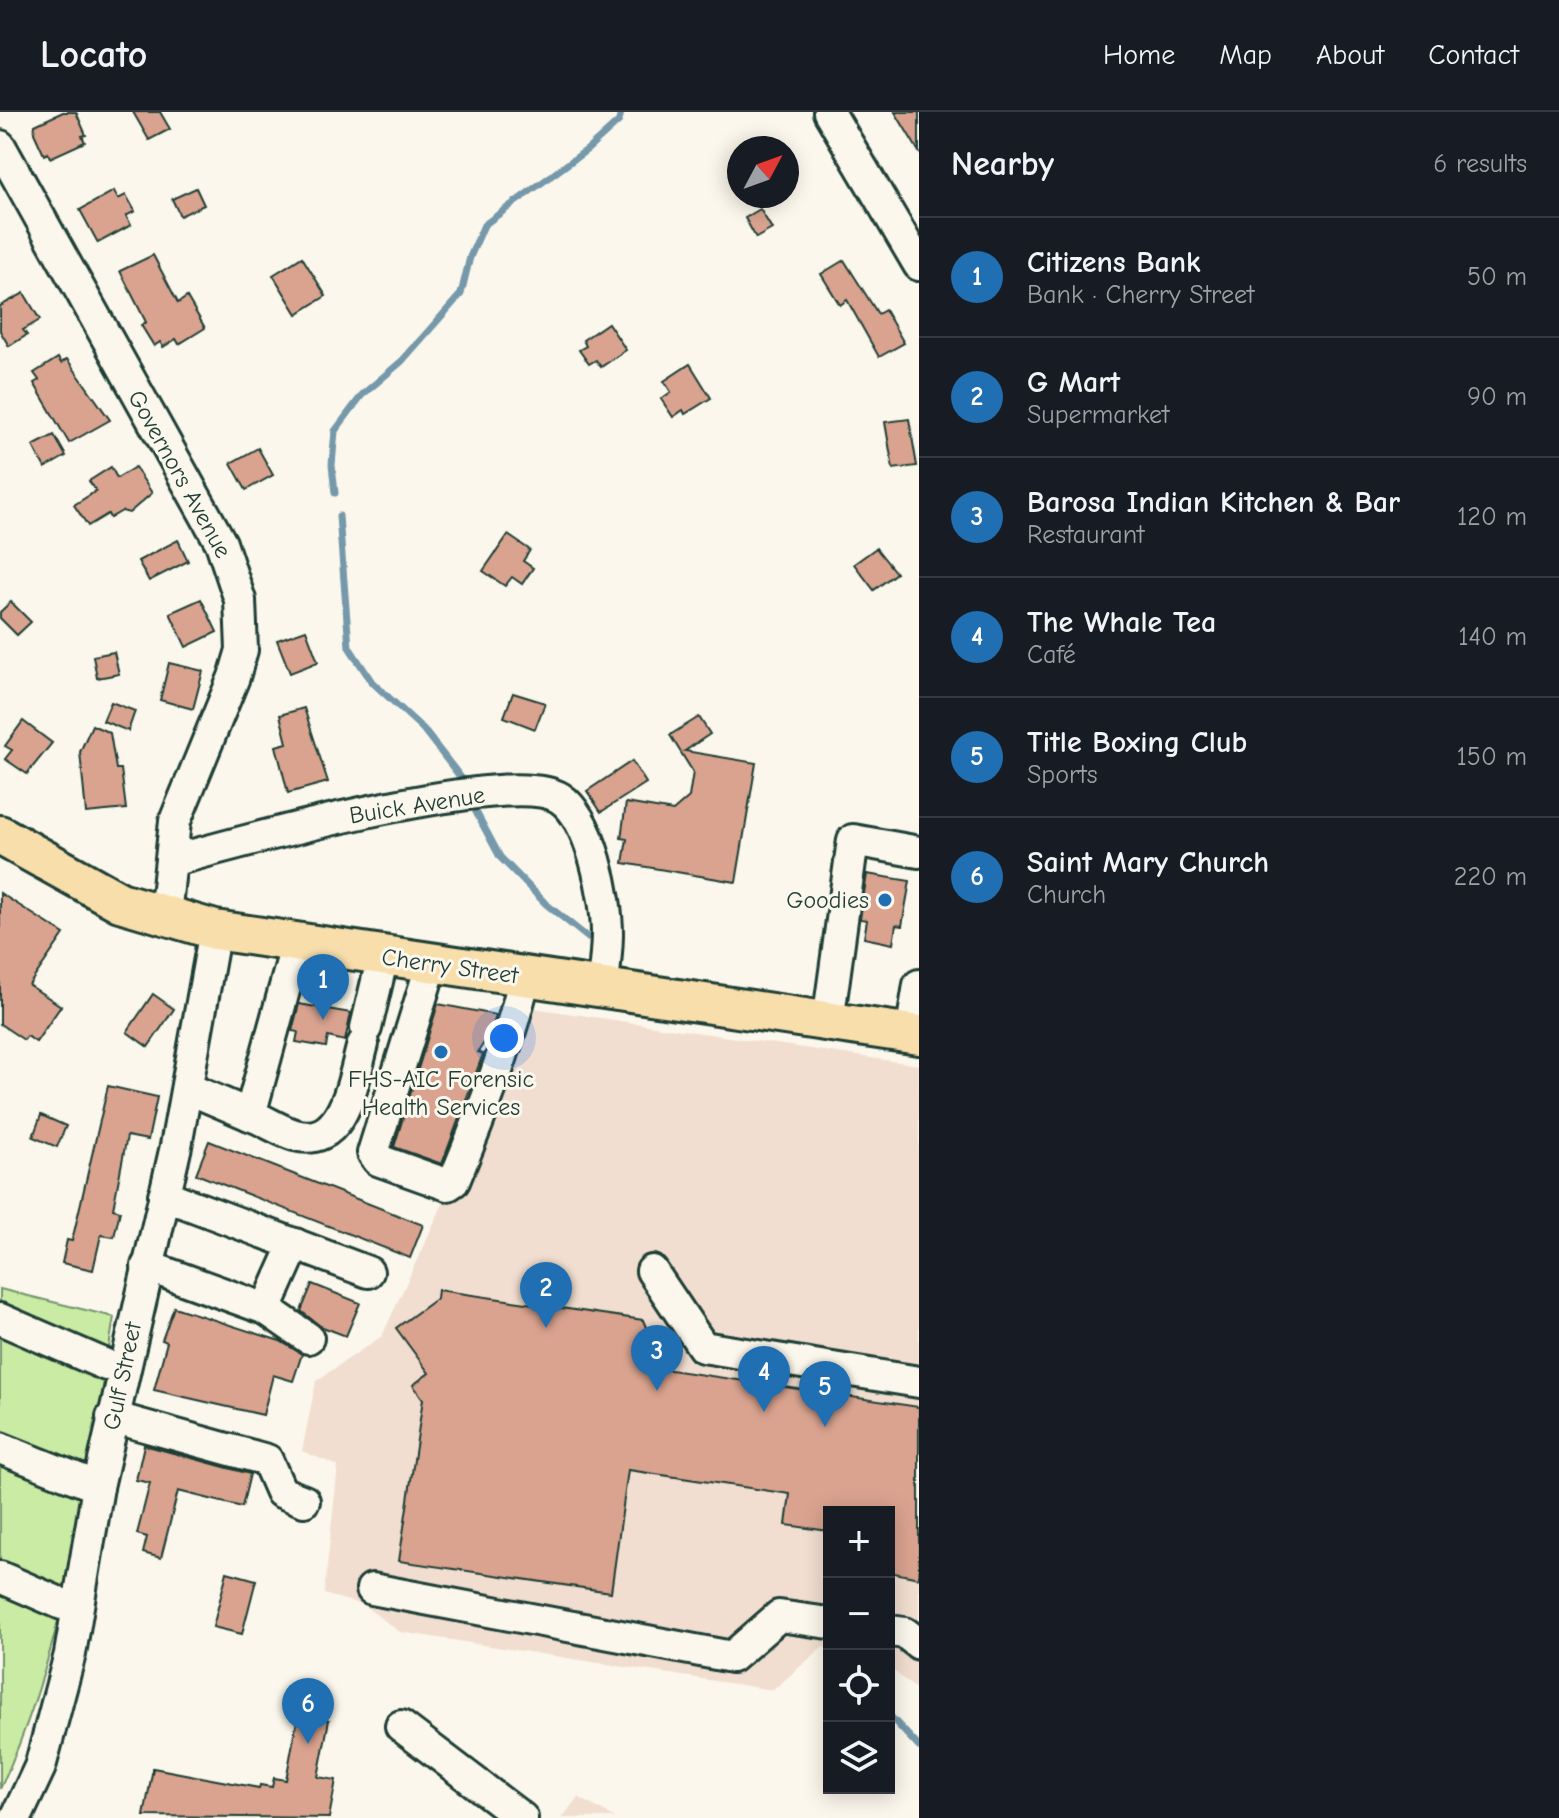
<!DOCTYPE html>
<html lang="en">
<head>
<meta charset="utf-8">
<style>
  body { margin:0; font-family:"Comic Neue",sans-serif; background:#242831; color:#f1f3f6 }
  .controls { position:absolute; right:24px; bottom:24px; display:grid; overflow:hidden; border-radius:0px; box-shadow:0 4px 20px #0003 }
  .controls button { width:72px; height:72px; display:grid; place-items:center; padding:0; border:0; border-bottom:2px solid #363941; background:#171b24; color:#f1f3f6; font:40px sans-serif }
  .compass { position:absolute; left:727px; top:24px; width:72px; height:72px; border-radius:50%; background:#171b24; box-shadow:0 4px 20px #0003; rotate:49deg }
  .you { position:absolute; left:504px; top:926px; width:28px; height:28px; margin:-20px; border:6px solid #fff; border-radius:50%; background:#1a73e8; box-shadow:0 0 0 12px #1a73e833 }
  .badge { display:grid; place-items:center; width:52px; height:52px; border-radius:50%; background:#1f6fb2; color:#fff; font-size:26px; font-weight:700 }
  .pin { position:absolute; translate:-50% -66px; filter:drop-shadow(0 2px 4px #0008) }
  .pin::after { content:''; position:absolute; top:42px; width:28px; height:24px; background:inherit; clip-path:polygon(0 0,100% 0,50% 100%) }
  .list { margin:0; padding:0; list-style:none }
  h2 { display:flex; justify-content:space-between; align-items:center; height:104px; margin:0; padding:0 32px; font-size:34px }
  h2 small { font-size:26px; font-weight:400; color:#9ea1a6 }
  .list li { display:grid; grid-template-columns:52px 1fr auto; gap:24px; align-items:center; box-sizing:border-box; height:120px; padding:0 32px; border-top:2px solid #363941 }
  .list b { display:block; font-size:30px; white-space:nowrap }
  .list p { margin:0; font-size:26px; white-space:nowrap; color:#9ea1a6 }
  .list em { font-size:26px; font-style:normal; color:#9ea1a6 }
  .icon { flex:none; width:44px; height:44px; fill:none; stroke:currentColor; stroke-width:2; stroke-linecap:round; stroke-linejoin:round }
  .map { position:relative; flex:none; width:919px; height:1706px; overflow:hidden }
  header { display:flex; align-items:center; gap:48px; box-sizing:border-box; height:112px; padding:0 40px; background:#171b24; border-bottom:2px solid #363941 }
  header strong { font-size:38px }
  nav { display:flex; gap:44px; margin-inline-start:auto; font-size:28px }
  main { display:flex }
  aside { flex:1; background:#171b24 }
  .map>svg:first-child { display:block }
</style>
</head>
<body>
<header>
<strong>Locato</strong>
<nav><a>Home</a><a>Map</a><a>About</a><a>Contact</a></nav>
</header>
<main>
<div class="map">
<svg width="919" height="1706" viewBox="0 0 919 1706">
  <rect width="100%" height="100%" fill="#fbf7ec"/>
  <filter id="ink" filterUnits="userSpaceOnUse"><feTurbulence type="fractalNoise" baseFrequency=".0125" numOctaves="2"/><feDisplacementMap in="SourceGraphic" scale="16" xChannelSelector="R" yChannelSelector="G"/><feConvolveMatrix kernelMatrix="1 2 1 2 8 2 1 2 1" color-interpolation-filters="sRGB"/></filter>
  <g filter="url(#ink)">
    <g fill="#f1ded0">
      <path d="M533,896l386,57v627l-30,-25v-155h-60v136l-6,-1 -50,43 -373,-58 -37,-27 -39,-11 14,-128 -36,-15 14,-70 66,-45z"/>
      <path d="M578,1685l37,21h-53z"/>
    </g>
    <path fill="#c9eba4" stroke="#74946c" stroke-width="2" d="M0,1177l114,28c-26,158 -46,326 -114,472z"/>
    <g fill="none" stroke-linecap="round" stroke-linejoin="round">
      <g stroke="#7598aa" stroke-width="7">
        <path d="M335,381l-3,-28 3,-34 27,-36 40,-34 59,-67 9,-37 14,-32 104,-76 31,-28 2,-9"/>
        <path d="M339,404l10,131 23,35 51,47 39,50"/>
        <path d="M476,700l24,45 46,47 41,33"/>
        <path d="M889,1603l30,32"/>
      </g>
    </g>
    <g fill="#d9a38f" stroke="#1f3d34" stroke-width="2">
      <path d="M63,0h13l10,23 -4,1 3,6 -35,16 -2,-5 -4,2 -10,-22 1,-8z"/>
      <path d="M133,0h27l10,17 -21,11z"/>
      <path d="M895,0h24v40z"/>
      <path d="M196,76l8,17 -24,11 -8,-17z"/>
      <path d="M114,79l4,8 8,-4 9,16 -9,5 5,9 -33,18 -18,-33z"/>
      <path d="M760,97l12,20 -16,9 -11,-20z"/>
      <path d="M153,143l25,48 9,-6 18,31 -26,16 -3,-5 -13,8 -3,-5 -6,4 -13,-21 5,-3 -26,-51z"/>
      <path d="M302,145l24,39 -29,18 -24,-39z"/>
      <path d="M844,148l34,54 7,-4 19,33 -25,14 -32,-57 -7,5 -19,-31z"/>
      <path d="M24,181l16,27 -17,10 4,5 -18,11 -9,-15v-25z"/>
      <path d="M608,211l18,27 -25,17 -5,-7 -7,4 -10,-14 7,-4 -3,-6z"/>
      <path d="M58,246l3,5 6,-4 43,61 -41,23 -35,-60 5,-3 -5,-7z"/>
      <path d="M690,252l21,34 -26,16 -2,-4 -10,7 -12,-18 10,-7 -7,-11z"/>
      <path d="M909,307l8,47 -24,3 -8,-47z"/>
      <path d="M54,323l12,21 -21,12 -12,-22z"/>
      <path d="M258,336l15,27 -27,15 -15,-27z"/>
      <path d="M111,355l6,11 18,-11 17,26 -23,20 -7,-2 -12,7 -2,-4 -20,12 -14,-21 22,-14 -7,-10z"/>
      <path d="M508,423l22,15 -7,11 10,7 -11,16 -10,-7 -7,9 -22,-15z"/>
      <path d="M178,428l10,21 -39,20 -11,-20z"/>
      <path d="M876,436l20,25 -22,17 -20,-26z"/>
      <path d="M201,487l16,33 -31,15 -16,-34z"/>
      <path d="M11,490l20,20 -14,13 -17,-17v-6z"/>
      <path d="M306,518l12,32 -28,11 -13,-33z"/>
      <path d="M114,540l5,22 -22,4 -4,-22z"/>
      <path d="M169,551l34,8 -10,38 -33,-9z"/>
      <path d="M513,581l32,10 -10,26 -31,-12z"/>
      <path d="M111,590l24,9 -7,20 -25,-10z"/>
      <path d="M304,596l24,74 -40,11 -12,-47 11,-3 -7,-28z"/>
      <path d="M699,605l11,17 -25,17 71,12 -20,119 -113,-19 4,-24 -6,-1 5,-35 47,8 16,-14 4,-25 -23,-37z"/>
      <path d="M23,609l29,22 -25,31 -22,-15 7,-9 -7,-4z"/>
      <path d="M92,613l18,8 6,36h5l5,40 -40,4 -6,-61z"/>
      <path d="M632,649l14,22 -45,29 -14,-21z"/>
      <path d="M867,762l43,7 -8,45 -6,-1 -3,19 -29,-6 3,-18 -7,-1z"/>
      <path d="M0,781l64,41 -35,51 32,21 -25,36 -9,-6 -3,4 -24,-16z"/>
      <path d="M153,882l21,15 -26,38 -21,-15z"/>
      <path d="M299,892l52,9 -6,28 -17,-4 -2,10 -30,-5 2,-10 -6,-1z"/>
      <path d="M438,892l58,11 -5,17 -13,20 5,2 -41,110 -48,-17z"/>
      <path d="M108,974l49,11 -9,43 -21,-4 -14,73 7,2 -6,26 -13,-2 -8,35 -31,-7 5,-23 5,1z"/>
      <path d="M41,1003l25,11 -9,21 -24,-10z"/>
      <path d="M209,1029l214,84 -13,33 -214,-84z"/>
      <path d="M312,1172l48,19 -14,33 -26,-10 -19,-15z"/>
      <path d="M438,1178l205,30 5,12 -5,34 276,41v171l-30,-6v-60h-60v19l-43,-6 4,-31 -162,-24 -17,122 -212,-31 24,-162 -10,-14 16,-12 -33,-45 41,-30z"/>
      <path d="M174,1195l106,34 22,13 -9,27 -20,-6 -10,40 -109,-25 13,-48 -5,-2z"/>
      <path d="M144,1333l106,29 -8,33 -64,-16 -17,67 -18,-5 4,-16 -10,-3 13,-51 -14,-3z"/>
      <path d="M227,1460l29,8 -14,54 -29,-7z"/>
      <path d="M298,1603l31,5 -11,57 18,3 -7,38 -185,-2 9,-48 106,20 1,-3 12,2 2,-9 12,2z"/>
    </g>
    <g fill="none" stroke-linecap="round" stroke-linejoin="round">
      <g stroke="#1f3d34" stroke-width="36">
        <g id="minor">
          <path d="M829,0l90,153"/>
          <path d="M0,34l221,397 19,57 2,50 -8,27 -59,144 -10,95"/>
          <path d="M171,749c66,-18 339,-95 389,-63 31,20 47,100 47,135 0,18 -3,37 -4,55"/>
          <path d="M432,851l-59,190 5,7 70,25 6,-4c27,-65 55,-136 71,-205"/>
          <path d="M828,910l25,-182 66,12"/>
          <path d="M366,916l17,-72"/>
          <path d="M911,922l8,-49"/>
          <path d="M187,976l63,27 47,-172"/>
          <path d="M250,1003c15,5 30,16 45,20 50,14 58,-56 68,-91"/>
          <path d="M164,1083l204,77"/>
          <path d="M147,1154l119,43 42,29"/>
          <path d="M652,1159l51,76 216,35"/>
          <path d="M266,1197l29,-65"/>
          <path d="M0,1207l106,46"/>
          <path d="M112,1305l155,43 14,32 23,9"/>
          <path d="M0,1336l98,39"/>
          <path d="M0,1465l62,27"/>
          <path d="M372,1477l360,68 47,-41 50,7"/>
          <path d="M889,1519l16,2 14,11"/>
          <path d="M401,1614l121,92"/>
          <path d="M16,1706l24,-51 30,-113 28,-167 78,-341 39,-216"/>
        </g>
      </g>
      <g stroke="#1f3d34" stroke-width="44">
        <path id="major" d="M0,723l120,67 95,28 704,105"/>
      </g>
      <use href="#minor" stroke="#fbf7ec" stroke-width="30"/>
      <use href="#major" stroke="#f8deab" stroke-width="38"/>
    </g>
  </g>
  <g fill="#1f6fb2" stroke="#fbf7ec" stroke-width="3">
    <circle cx="885" cy="788" r="8"/>
    <circle cx="441" cy="940" r="8"/>
  </g>
  <g text-anchor="middle" stroke-width="6" stroke-linejoin="round" paint-order="stroke">
    <g font-size="24" fill="#1f3d34" stroke="#fbf7ec">
      <text transform="translate(180 362) rotate(61)" y="8">Governors Avenue</text>
      <text transform="translate(417 693) rotate(-9)" y="8">Buick Avenue</text>
      <text transform="translate(450 854) rotate(8)" y="8">Cherry Street</text>
      <text transform="translate(122 1264) rotate(-78)" y="8">Gulf Street</text>
    </g>
    <g font-size="24" fill="#1f3d34" stroke="#fbf7ec" text-anchor="end">
      <text x="869" y="796">Goodies</text>
      <text x="441" y="975" text-anchor="middle">FHS-AIC Forensic<tspan x="441" dy="28">Health Services</tspan></text>
    </g>
  </g>
</svg>
<div class="controls">
<button>+</button>
<button>−</button>
<button><svg class="icon" aria-label="locate" viewBox="0 0 24 24"><circle cx="12" cy="12" r="6"/><path d="M12 2v4M12 18v4M2 12h4M18 12h4"/></svg></button>
<button><svg class="icon" aria-label="layers" viewBox="0 0 24 24"><path d="M12 4l9 5-9 5-9-5zM3 14l9 5 9-5"/></svg></button>
</div>
<svg class="compass" viewBox="-18 -18 36 36"><path d="M0-13l5 13h-10z" fill="#e53935"/><path d="M0 13l5-13h-10z" fill="#9ea1a6"/></svg>
<div class="you"></div>
<div class="pin badge" style="left:323px;top:908px">1</div>
<div class="pin badge" style="left:546px;top:1216px">2</div>
<div class="pin badge" style="left:657px;top:1279px">3</div>
<div class="pin badge" style="left:764px;top:1300px">4</div>
<div class="pin badge" style="left:825px;top:1315px">5</div>
<div class="pin badge" style="left:308px;top:1632px">6</div>
</div>
<aside>
<h2>Nearby<small>6 results</small></h2>
<ul class="list">
<li><span class="badge">1</span><div><b>Citizens Bank</b><p>Bank · Cherry Street</p></div><em>50 m</em></li>
<li><span class="badge">2</span><div><b>G Mart</b><p>Supermarket</p></div><em>90 m</em></li>
<li><span class="badge">3</span><div><b>Barosa Indian Kitchen &amp; Bar</b><p>Restaurant</p></div><em>120 m</em></li>
<li><span class="badge">4</span><div><b>The Whale Tea</b><p>Café</p></div><em>140 m</em></li>
<li><span class="badge">5</span><div><b>Title Boxing Club</b><p>Sports</p></div><em>150 m</em></li>
<li><span class="badge">6</span><div><b>Saint Mary Church</b><p>Church</p></div><em>220 m</em></li>
</ul>
</aside>
</main>
</body>
</html>
